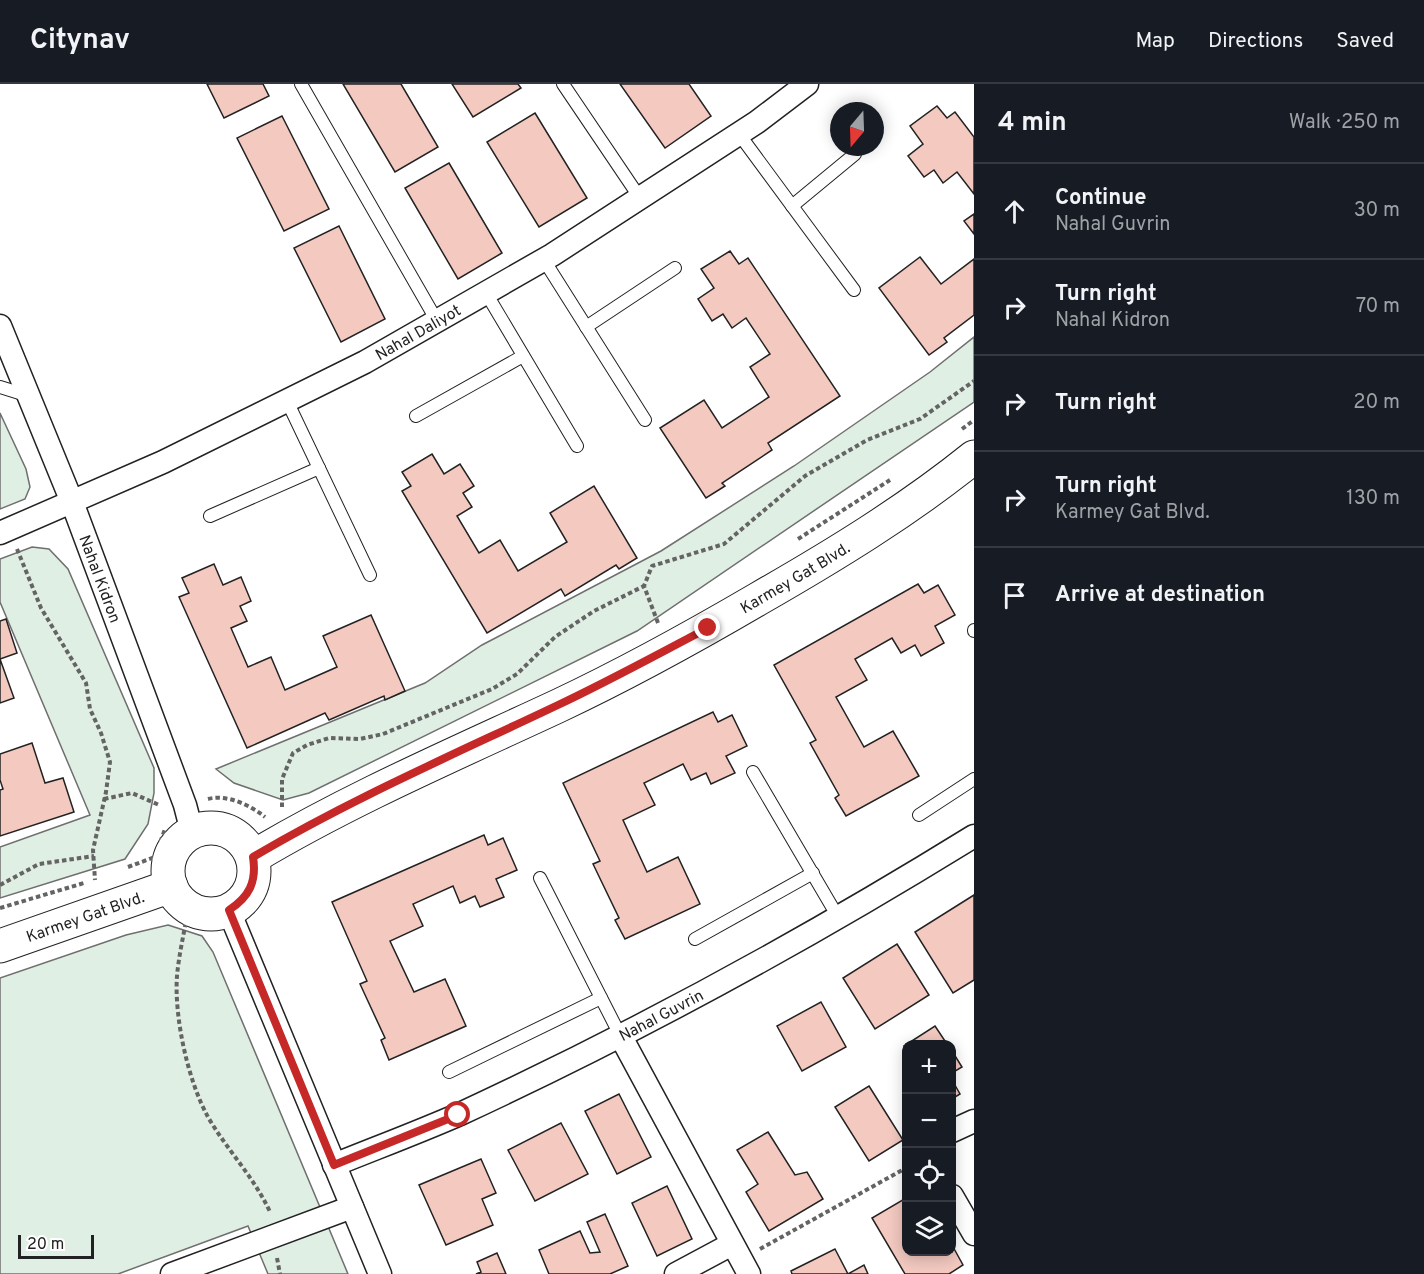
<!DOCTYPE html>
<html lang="en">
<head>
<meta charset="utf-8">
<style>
  body { margin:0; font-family:Overpass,sans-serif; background:#20242c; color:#f1f3f6 }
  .controls { position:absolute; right:18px; bottom:18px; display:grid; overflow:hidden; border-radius:12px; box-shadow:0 3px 15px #0003 }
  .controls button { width:54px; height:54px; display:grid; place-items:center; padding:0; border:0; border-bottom:2px solid #363941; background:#171b24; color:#f1f3f6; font:30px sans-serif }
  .compass { position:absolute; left:830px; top:18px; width:54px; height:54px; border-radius:50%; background:#171b24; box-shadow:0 3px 15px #0003; rotate:199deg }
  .scale { position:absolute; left:18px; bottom:15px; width:76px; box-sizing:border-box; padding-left:6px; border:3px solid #222; border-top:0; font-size:16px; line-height:21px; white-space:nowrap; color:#222; -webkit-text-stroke:4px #fff; paint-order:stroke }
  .stop { position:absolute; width:18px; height:18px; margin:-14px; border:4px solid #c62828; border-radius:50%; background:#fff }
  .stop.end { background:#c62828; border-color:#fff; box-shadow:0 2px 6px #0008 }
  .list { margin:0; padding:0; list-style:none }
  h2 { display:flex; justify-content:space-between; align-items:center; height:78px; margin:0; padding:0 24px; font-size:26px }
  h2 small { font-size:20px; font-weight:400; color:#9ea1a6 }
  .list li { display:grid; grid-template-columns:39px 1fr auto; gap:18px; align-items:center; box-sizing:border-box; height:96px; padding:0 24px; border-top:2px solid #363941 }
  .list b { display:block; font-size:22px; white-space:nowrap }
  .list p { margin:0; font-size:20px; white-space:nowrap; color:#9ea1a6 }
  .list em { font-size:20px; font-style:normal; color:#9ea1a6 }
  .icon { flex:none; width:33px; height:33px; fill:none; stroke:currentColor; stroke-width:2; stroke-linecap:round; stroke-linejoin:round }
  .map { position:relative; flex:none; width:974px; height:1190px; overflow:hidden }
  header { display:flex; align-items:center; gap:36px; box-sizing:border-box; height:84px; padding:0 30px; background:#171b24; border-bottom:2px solid #363941 }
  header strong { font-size:28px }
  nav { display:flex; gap:33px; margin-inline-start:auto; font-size:21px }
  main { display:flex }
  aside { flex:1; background:#171b24 }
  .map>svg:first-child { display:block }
</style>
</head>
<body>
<header>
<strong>Citynav</strong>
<nav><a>Map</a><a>Directions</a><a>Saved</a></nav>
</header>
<main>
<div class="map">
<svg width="974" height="1190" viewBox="0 0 974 1190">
  <rect width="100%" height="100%" fill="#fff"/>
  <g fill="#e0efe3" stroke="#6f6f6f" stroke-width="1.5">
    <path d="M974,253v65l-337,229 -328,162 -26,7 -49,-17 -18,-14 209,-86 57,-38 179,-94 133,-85 136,-94z"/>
    <path d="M0,329l26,56 4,18 -5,12 -25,10z"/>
    <path d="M32,463l17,2 19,20 86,199v25l-6,31 -23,35 -125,39v-51l90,-32 -90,-213v-43z"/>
    <path d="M168,841l34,11 11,16 135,322h-80l-20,-48 -130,48h-118v-296l126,-43z"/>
  </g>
  <g fill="#f3c9c0" stroke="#222" stroke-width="1.5">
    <path d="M207,0h56l6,12 -45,22z"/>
    <path d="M343,0h58l37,63 -43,25z"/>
    <path d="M452,0h66l3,4 -48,29z"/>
    <path d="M620,0h69l22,32 -46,32z"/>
    <path d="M937,22l10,12 8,-6 19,25v57l-17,-22 -14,11 -9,-13 -10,7 -16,-21 15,-12 -13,-18z"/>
    <path d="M535,29l52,85 -48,29 -52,-85z"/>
    <path d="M282,32l47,93 -45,22 -47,-93z"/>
    <path d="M449,79l53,90 -44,26 -53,-91z"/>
    <path d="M974,130v20l-10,-13z"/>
    <path d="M339,142l46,93 -44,23 -47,-94z"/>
    <path d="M730,167l9,13 9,-6 92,138 -72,47 4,7 -50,33 3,3 -19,12 -46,-70 44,-28 18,28 47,-31 -19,-30 20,-13 -24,-36 -14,10 -9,-14 -11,7 -14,-22 16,-11 -13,-19z"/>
    <path d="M920,173l21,27 33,-25v56l-30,23 3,4 -18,13 -50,-67z"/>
    <path d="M432,370l12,20 16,-10 14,22 -11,7 9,14 -15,9 22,37 21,-13 18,31 49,-29 -17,-29 44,-27 43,72 -18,11 -3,-4 -51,31 -4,-7 -74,44 -85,-142 9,-5 -9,-14z"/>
    <path d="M214,480l9,21 18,-8 10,24 -11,5 7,15 -16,7 17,39 23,-10 14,33 52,-23 -14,-31 48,-21 34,76 -20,9 -1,-4 -55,24 -4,-7 -78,35 -68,-151 10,-4 -7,-15z"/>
    <path d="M918,500l6,9 14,-8 17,30 -20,11 9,17 -23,13 -6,-11 -14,8 -9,-15 -37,21 12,21 -31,17 28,50 29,-16 26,45 -73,40 -11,-18 4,-3 -29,-52 6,-3 -42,-75z"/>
    <path d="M6,535l11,34 -17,6 14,39 -14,5v-82z"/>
    <path d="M713,628l5,10 14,-7 15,31 -21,10 9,17 -24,11 -5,-11 -15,7 -8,-16 -39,19 11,22 -32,15 24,52 31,-15 22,47 -75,35 -10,-19 4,-2 -26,-54 7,-3 -37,-78z"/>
    <path d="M32,659l13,40 18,-5 11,34 -74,24v-46l3,-1 -3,-9v-26z"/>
    <path d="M484,751l4,10 15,-7 14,32 -21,9 8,18 -24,10 -5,-11 -15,7 -7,-17 -40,18 10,22 -33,15 24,51 31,-13 21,47 -77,34 -8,-20 4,-2 -25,-54 7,-3 -35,-79z"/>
    <path d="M974,811v85l-21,13 -38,-61z"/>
    <path d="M897,860l32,51 -54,34 -32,-51z"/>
    <path d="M821,918l25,45 -44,24 -25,-45z"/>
    <path d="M935,942l12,18h-41v5l-2,-3z"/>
    <path d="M952,967l10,16 -10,6z"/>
    <path d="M952,996l8,14 -8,5z"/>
    <path d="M869,1002l34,54 -34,21 -34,-54z"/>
    <path d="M619,1010l32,63 -34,17 -32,-63z"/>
    <path d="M561,1039l27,51 -53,27 -27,-51z"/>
    <path d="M768,1048l27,43 12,-3 16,27 -54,32 -23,-39 12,-8 -21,-34z"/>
    <path d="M481,1075l15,34 -14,6 11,26 -47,20 -27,-60z"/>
    <path d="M667,1102l25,53 -35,17 -25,-53z"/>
    <path d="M906,1114v54h46v-7l11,20 -14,9h-44l-33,-56z"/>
    <path d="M605,1130l23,52 -18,8h-61l-10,-24 41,-19 10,22 10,-1 -13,-30z"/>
    <path d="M835,1165l13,25 16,-9 4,9h-76l-1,-3z"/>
    <path d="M497,1169l9,21h-30l5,-2 -4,-10z"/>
  </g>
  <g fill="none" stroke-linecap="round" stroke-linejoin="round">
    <g stroke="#222" stroke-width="14">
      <g id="lane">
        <path d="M301,0l136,237"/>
        <path d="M563,0l77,114"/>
        <path d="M739,50l115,156"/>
        <path d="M792,122l63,-52"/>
        <path d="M544,176l101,160"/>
        <path d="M486,209l91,153"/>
        <path d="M586,243l89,-59"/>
        <path d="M0,303l29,9"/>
        <path d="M287,317l83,174"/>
        <path d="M416,332l107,-60"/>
        <path d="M210,432l109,-48"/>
        <path d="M974,546v1"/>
        <path d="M753,688l85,145"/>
        <path d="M919,731l55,-36"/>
        <path d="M540,794l80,157"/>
        <path d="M695,855l118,-66"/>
        <path d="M449,988l152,-74"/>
      </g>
    </g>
    <g stroke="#222" stroke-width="25">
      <g id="street">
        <path id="s1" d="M0,242l72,176 113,303 7,27"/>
        <path id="s2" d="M0,449l163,-71 202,-100 187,-107 205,-133 50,-38"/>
        <path d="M229,827l151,363"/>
        <path d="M620,951l129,239"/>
        <path d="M952,1047l22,-10"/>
        <path id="s3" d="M334,1081c42,-17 85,-33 126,-51 177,-82 349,-176 514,-278"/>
        <path d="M952,1112l22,38"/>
        <path d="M172,1190l180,-67"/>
        <path d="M676,1190l56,-30"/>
      </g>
    </g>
    <g stroke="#222" stroke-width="35">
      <g id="secondary">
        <circle cx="211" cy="787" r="43"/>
        <path id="s4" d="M253,773c97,-58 202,-103 305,-151 68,-32 135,-69 200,-107 75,-43 149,-88 216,-142"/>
        <path id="s5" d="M0,862l171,-60"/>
      </g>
    </g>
    <g stroke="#646464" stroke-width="4" stroke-dasharray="4.5 3" stroke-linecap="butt">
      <path d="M962,345l12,-9"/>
      <path d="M798,455l92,-59"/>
      <path d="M17,465l24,59 45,75 4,26 11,24 9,29 -4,30 -13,58 2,30"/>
      <path d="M658,539l-14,-37 8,-20 72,-22 81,-68 62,-36 53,-21 54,-38"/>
      <path d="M104,715l28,-6 27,12"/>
      <path d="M208,715c19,-5 42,6 57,18"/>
      <path d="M282,723v-28l11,-26 14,-8 22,-7 31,1 23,-5 109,-45 25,-15 38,-37 39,-26 50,-25"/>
      <path d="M128,783l27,-10 10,-28"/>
      <path d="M0,801l39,-21 55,-8"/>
      <path d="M0,824l84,-25"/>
      <path d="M188,824c-3,22 -9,45 -11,68 -3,41 11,105 31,141 19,33 46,60 62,95"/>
      <path d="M760,1165l146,-81"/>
      <path d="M277,1174l3,16"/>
    </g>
    <use href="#lane" stroke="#fff" stroke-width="12"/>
    <use href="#street" stroke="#fff" stroke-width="22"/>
    <use href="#secondary" stroke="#fff" stroke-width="33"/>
  </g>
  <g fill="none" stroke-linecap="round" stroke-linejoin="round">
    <path stroke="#c62828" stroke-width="8" d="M458,1031l-124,50 -105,-255c20,-13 28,-28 24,-53 98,-58 202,-103 305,-152 51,-24 100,-51 150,-77"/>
  </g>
  <g text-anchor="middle" stroke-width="4.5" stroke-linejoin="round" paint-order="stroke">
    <g font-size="16" fill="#222" stroke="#fff">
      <text dy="6" stroke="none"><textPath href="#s2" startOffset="464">Nahal Daliyot</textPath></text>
      <text dy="6" stroke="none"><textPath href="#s1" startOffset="272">Nahal Kidron</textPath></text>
      <text dy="6" stroke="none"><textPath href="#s4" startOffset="610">Karmey Gat Blvd.</textPath></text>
      <text dy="6" stroke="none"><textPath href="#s5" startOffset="90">Karmey Gat Blvd.</textPath></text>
      <text dy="6" stroke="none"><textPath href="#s3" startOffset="360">Nahal Guvrin</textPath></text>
    </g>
  </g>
</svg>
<div class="controls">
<button>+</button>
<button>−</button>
<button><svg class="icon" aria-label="locate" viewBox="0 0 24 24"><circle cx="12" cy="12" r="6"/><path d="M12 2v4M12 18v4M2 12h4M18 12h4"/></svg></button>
<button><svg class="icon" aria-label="layers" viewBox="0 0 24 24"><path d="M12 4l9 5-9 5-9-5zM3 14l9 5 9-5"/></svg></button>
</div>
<svg class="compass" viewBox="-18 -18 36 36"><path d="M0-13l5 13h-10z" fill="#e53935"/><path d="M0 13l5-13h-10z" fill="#9ea1a6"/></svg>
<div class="scale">20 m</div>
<div class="stop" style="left:458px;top:1031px"></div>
<div class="stop end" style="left:708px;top:544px"></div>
</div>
<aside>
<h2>4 min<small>Walk · 250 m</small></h2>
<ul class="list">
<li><svg class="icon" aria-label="ahead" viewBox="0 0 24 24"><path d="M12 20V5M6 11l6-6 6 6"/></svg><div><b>Continue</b><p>Nahal Guvrin</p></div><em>30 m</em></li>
<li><svg class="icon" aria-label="right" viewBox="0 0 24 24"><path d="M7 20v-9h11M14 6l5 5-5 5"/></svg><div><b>Turn right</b><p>Nahal Kidron</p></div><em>70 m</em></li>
<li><svg class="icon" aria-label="right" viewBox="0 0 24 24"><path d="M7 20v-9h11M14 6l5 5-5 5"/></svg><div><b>Turn right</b></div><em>20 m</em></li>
<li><svg class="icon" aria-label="right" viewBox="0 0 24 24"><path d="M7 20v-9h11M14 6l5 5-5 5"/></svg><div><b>Turn right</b><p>Karmey Gat Blvd.</p></div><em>130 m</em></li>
<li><svg class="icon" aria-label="arrive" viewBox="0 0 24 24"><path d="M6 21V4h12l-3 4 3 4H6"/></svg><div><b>Arrive at destination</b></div></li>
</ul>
</aside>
</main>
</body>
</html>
